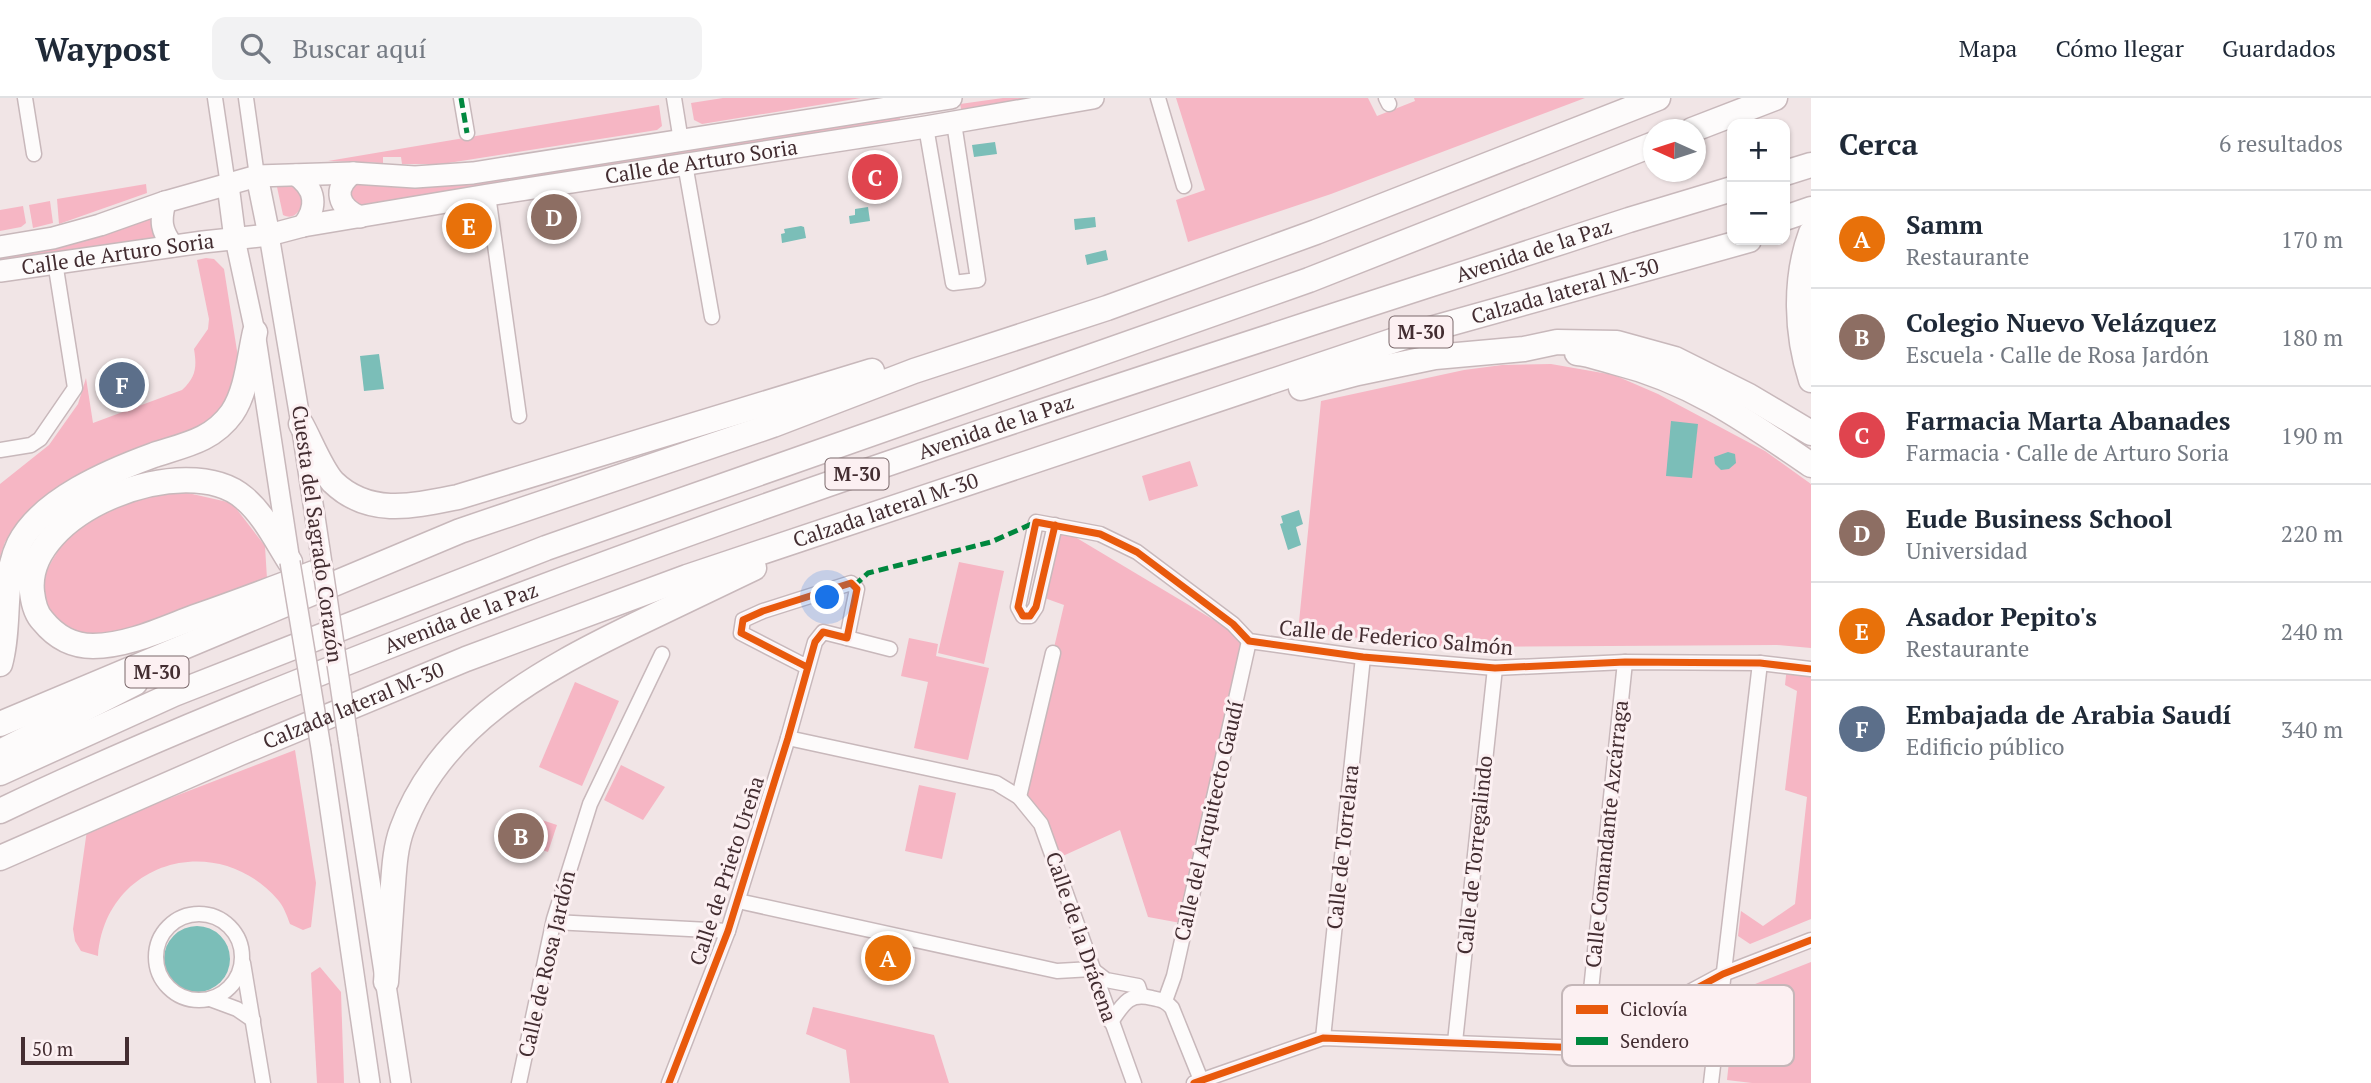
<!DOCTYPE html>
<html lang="es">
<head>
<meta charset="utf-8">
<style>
  body { margin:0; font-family:"PT Serif",serif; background:#f2f2f3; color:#1f2937 }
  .controls { position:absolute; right:21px; top:21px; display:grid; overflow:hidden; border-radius:14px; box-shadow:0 2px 5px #0004 }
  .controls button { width:63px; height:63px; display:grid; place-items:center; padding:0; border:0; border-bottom:2px solid #e0e1e3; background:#fff; color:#1f2937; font:35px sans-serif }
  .compass { position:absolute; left:1643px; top:21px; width:63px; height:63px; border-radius:50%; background:#fff; box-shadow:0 2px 5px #0004; rotate:273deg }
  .scale { position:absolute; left:21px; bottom:18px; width:108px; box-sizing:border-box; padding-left:7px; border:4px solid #432d31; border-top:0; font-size:19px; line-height:24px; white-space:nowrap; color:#432d31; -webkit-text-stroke:5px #fcf0f2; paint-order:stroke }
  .you { position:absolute; left:828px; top:500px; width:24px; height:24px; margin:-18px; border:5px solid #fff; border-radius:50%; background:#1a73e8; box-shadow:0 0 0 10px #1a73e833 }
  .badge { display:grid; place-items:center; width:46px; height:46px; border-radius:50%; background:#806d70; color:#fff; font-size:23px; font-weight:700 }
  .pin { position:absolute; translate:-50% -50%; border:4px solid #fff; box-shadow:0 2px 7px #0006 }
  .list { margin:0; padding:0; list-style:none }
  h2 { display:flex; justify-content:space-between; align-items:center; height:91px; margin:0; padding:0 28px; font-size:30px }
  h2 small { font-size:23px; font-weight:400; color:#747a83 }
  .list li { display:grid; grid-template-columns:46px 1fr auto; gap:21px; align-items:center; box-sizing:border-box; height:98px; padding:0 28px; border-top:2px solid #e0e1e3 }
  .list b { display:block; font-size:26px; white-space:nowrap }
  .list p { margin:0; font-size:23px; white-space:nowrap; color:#747a83 }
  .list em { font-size:23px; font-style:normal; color:#747a83 }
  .icon { flex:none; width:38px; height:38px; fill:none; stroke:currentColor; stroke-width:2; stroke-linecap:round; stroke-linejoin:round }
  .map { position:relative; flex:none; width:1811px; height:985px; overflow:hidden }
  header { display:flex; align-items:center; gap:42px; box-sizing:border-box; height:98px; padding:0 35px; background:#fff; border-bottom:2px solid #e0e1e3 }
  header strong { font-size:33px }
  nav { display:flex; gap:38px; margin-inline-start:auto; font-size:24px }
  .search { width:490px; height:63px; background:#f2f2f3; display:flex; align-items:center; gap:18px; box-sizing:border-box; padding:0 24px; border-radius:14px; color:#747a83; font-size:26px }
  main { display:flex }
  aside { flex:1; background:#fff }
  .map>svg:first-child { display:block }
</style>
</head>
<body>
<header>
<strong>Waypost</strong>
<div class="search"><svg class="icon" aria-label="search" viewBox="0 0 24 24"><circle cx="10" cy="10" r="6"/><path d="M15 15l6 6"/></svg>Buscar aquí</div>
<nav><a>Mapa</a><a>Cómo llegar</a><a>Guardados</a></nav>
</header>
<main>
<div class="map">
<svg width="1811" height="985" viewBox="0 0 1811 985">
  <rect width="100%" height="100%" fill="#f1e5e6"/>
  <g fill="#f6b6c4">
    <path d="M723,0h138l-159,26 -8,-4 -3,-17z"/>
    <path d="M1003,0h49l-90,15 -2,-9z"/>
    <path d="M1176,0h192l9,18 38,-15 -1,-3h171l-254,96 -143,48 -12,-42 29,-10z"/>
    <path d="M659,7l3,21 -5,4 -215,34h-40l-1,-7h-18v6l-55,-2z"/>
    <path d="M899,16l2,9 -541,83h-5l-7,-17 8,-6z"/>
    <path d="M146,86l1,9 -88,31 -2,-25z"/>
    <path d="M281,87l17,2 7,13c-5,10 -10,21 -22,15l-6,-28z"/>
    <path d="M50,103l3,22 -20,5 -4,-23z"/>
    <path d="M23,108l3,17 -5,4 -21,4v-21z"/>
    <path d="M152,117l7,23 -159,25v-9z"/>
    <path d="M206,160l8,1 10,10 14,88c0,29 -12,48 -31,68l-172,80 -30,37 -5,15v-73l49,-39 29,-41 8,-26 7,45 89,-33c14,-13 15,-23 12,-41l14,-20 1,-10 -12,-59z"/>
    <path d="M1551,266l63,11 44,19 107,57 46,33v164l-34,-3 -324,2 -155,-15 23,-231 143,-31 38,-5z"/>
    <path d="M1190,363l8,25 -49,15 -7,-25z"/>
    <path d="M179,393l53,12 33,43 2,33c-43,16 -86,34 -131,47 -17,5 -34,11 -52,10 -26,-2 -41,-30 -41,-54 1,-11 27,-52 36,-59 29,-22 65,-26 100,-32z"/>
    <path d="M1055,427l194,116 -63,283 -38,-7 -28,-87 -66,30 -35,-63 45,-192 -25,-9z"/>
    <path d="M959,464l45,9 -20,93 -46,-11z"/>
    <path d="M909,540l29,6 -2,12 53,12 -21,92 -54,-12 14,-66 -27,-6z"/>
    <path d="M1787,568l24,5v248l-61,25 -12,-8 3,-25 22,15 32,-22 12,-107 -22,-7 12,-99 -12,-6z"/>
    <path d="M575,584l44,19 -37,85 -43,-19z"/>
    <path d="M295,652l21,133 -5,44 -8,3 -13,-6c-3,-8 -6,-17 -12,-24 -61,-71 -173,-39 -180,56l-17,-5 -6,-10 -2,-12 14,-99z"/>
    <path d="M621,667l44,22 -22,33 -39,-20z"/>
    <path d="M919,687l37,8 -14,66 -37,-8z"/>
    <path d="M518,714l39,13 -9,27 -39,-13z"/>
    <path d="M1811,864v121h-59l-25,-3 9,-84 14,-10z"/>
    <path d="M320,869l21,25 3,91h-27l-6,-110z"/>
    <path d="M813,909l121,28 15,48h-99l-4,-33 -40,-16z"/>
  </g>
  <g fill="#7bbeb8">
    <path d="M995,44l2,12 -23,3 -2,-12z"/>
    <path d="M868,109l2,14 -20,3 -1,-8 6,-1v-6z"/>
    <path d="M1095,119l1,10 -21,3 -1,-11z"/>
    <path d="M801,128l3,1 2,11 -24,5 -1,-9 4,-1 -1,-4z"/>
    <path d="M1106,152l2,10 -21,5 -2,-10z"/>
    <path d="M379,256l5,35 -20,2 -4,-35z"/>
    <path d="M1671,323l27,3 -6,54 -26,-2z"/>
    <path d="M1728,354l7,2 1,9 -7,6 -8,1 -6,-6 -1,-7z"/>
    <path d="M1299,412l4,14 -7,3 5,18 -13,5 -8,-26 3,-1 -2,-7z"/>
    <circle cx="197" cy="861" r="33"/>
  </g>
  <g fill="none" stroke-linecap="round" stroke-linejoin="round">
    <g stroke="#c8b8bb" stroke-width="17">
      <g id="street">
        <path d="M25,0l9,56"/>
        <path d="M215,0l13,87"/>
        <path d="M246,0l11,78"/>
        <path d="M461,0l6,35"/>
        <path d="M674,0l7,43"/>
        <path d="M1158,0l26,88"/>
        <path d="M1386,0l3,6"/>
        <path d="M926,29l27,156 25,-3 -24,-157"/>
        <path d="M685,66l27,153"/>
        <path d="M488,97l31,221"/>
        <path d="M0,352l31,-5 9,-6 35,-51 -20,-126"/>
        <path d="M1055,427l-19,82 -6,9h-7l-5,-9 18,-85 64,12 37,18 96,72 16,17 114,16 132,11 130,-6 135,1 51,6"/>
        <path d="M847,540l43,11"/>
        <path d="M788,640l208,45 23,14 22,27 93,259"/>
        <path d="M1019,699l34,-144"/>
        <path d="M738,803l319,70 35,-2"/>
        <circle cx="199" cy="859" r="43"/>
        <path d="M554,824l174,9"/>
        <path d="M243,865l20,120"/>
        <path d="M1093,872l13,10 32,6 3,9"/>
        <path d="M210,901l27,10 16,11"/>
        <path d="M1165,903l9,-25 75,-335"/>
        <path d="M1111,924c12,-18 18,-30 41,-24 10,2 14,3 20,10l29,72"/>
        <path d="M1323,940l40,-381"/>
        <path d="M1455,944l40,-374"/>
        <path d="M1585,950l40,-386"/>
        <path d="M519,985l35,-164 36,-115 72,-150"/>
        <path d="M669,985l59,-152 60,-193 27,-96 8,-10 24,6 10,-49 -6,-6 -88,28 -20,9 -2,13 66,34"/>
        <path d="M1194,985l129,-45 262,10 138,-74 88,-34"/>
        <path d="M1711,985l49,-420"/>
      </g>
    </g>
    <g stroke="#c8b8bb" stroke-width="22">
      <g id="secondary">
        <path d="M269,137l32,189 19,126"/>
        <path d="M235,141l20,93 34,223"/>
        <path d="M348,640l53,345"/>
        <path d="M321,650l49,335"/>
      </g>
    </g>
    <g stroke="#c8b8bb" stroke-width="24">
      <g id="primary">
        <path d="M353,75c-21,16 -15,34 7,44"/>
        <path d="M296,77c20,14 22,32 7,51"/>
        <path d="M257,78l12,59"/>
        <path d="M228,87l7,54"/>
        <path d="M165,104c-5,19 -4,29 8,44"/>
        <path d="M0,149l53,-9 47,-13 65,-23 92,-26 96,-3 62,4 58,-4 478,-75"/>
        <path id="s1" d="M0,173l203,-29 66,-7 34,-9 185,-31 438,-68 167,-29"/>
      </g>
    </g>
    <g stroke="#c8b8bb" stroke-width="27">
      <g id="highway">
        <path d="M1692,32l83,-32"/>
        <path d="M1785,75l26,-8"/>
        <path d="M1785,120l26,-9"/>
        <path d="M1811,135c-17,46 -15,101 0,147"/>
        <path d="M1577,255c13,1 25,6 37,9 77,19 133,59 197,103"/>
        <path d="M1301,290l57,-15 77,-16 89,-8 33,-7 60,1 58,16 74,37 62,37"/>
        <path d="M301,326c9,16 20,45 32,58 36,35 81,24 125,15l414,-126"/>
        <path d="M290,464c-14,-22 -26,-47 -46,-64 -57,-50 -221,13 -212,94 1,9 4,22 11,29 13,16 29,25 50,25 34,0 70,-17 102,-29 40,-14 80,-29 119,-44"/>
        <path d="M0,566c11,-39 1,-82 19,-120 22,-44 91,-73 135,-89 30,-10 58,-14 78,-42 15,-22 17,-55 23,-81"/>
        <path d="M0,626l460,-193 313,-106 141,-54 193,-63 209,-76 342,-134"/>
        <path d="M0,654l135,-69"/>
        <path d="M0,675l174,-79 372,-146 763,-268 345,-136"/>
        <path id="s2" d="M0,713c152,-73 309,-134 466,-195 383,-147 774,-269 1163,-396l103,-31"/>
        <path id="s3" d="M0,760l240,-105 226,-94 221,-82 729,-244 333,-93"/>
        <path d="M386,884c2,-28 4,-56 6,-85 2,-22 2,-46 10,-68 38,-104 138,-158 233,-204 39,-19 79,-38 119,-57"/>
      </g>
    </g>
    <use href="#street" stroke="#fdfbfb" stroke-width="14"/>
    <use href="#secondary" stroke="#fdfbfb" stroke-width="19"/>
    <use href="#primary" stroke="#fdfbfb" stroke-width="21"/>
    <use href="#highway" stroke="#fdfbfb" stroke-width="24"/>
    <g stroke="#c8b8bb" stroke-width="22" stroke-linecap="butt">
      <g id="secondary-bridge">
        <path d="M320,452l28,188"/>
        <path d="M290,464l31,186"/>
      </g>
    </g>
    <use href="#secondary-bridge" stroke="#fdfbfb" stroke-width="19"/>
    <g stroke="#00873e" stroke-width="5" stroke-dasharray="10 5" stroke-linecap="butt">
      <path d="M461,0l6,35"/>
      <path d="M854,488l14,-13 123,-31 45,-20"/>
    </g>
    <g stroke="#fcf0f2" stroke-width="11">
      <g id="cycleway">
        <path d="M1055,427l-19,82 -6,9h-7l-5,-9 18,-85 64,12 37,18 96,72 16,17 114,16 132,11 130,-6 135,1 51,6"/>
        <path d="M669,985l59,-152 60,-193 27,-96 8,-10 24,6 10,-49 -6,-6 -88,28 -20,9 -2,13 66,34"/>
        <path d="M1194,985l129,-45 262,10 138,-74 88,-34"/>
      </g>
    </g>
    <use href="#cycleway" stroke="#e8590c" stroke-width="7"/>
  </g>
  <g text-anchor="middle" stroke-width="6" stroke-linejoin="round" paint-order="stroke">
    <g fill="#fcf0f2" stroke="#7a686b" stroke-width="2">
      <rect x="1389.5" y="218.5" width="63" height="31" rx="5"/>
      <rect x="825.5" y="360.5" width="63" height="31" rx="5"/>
      <rect x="125.5" y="558.5" width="63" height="31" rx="5"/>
    </g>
    <g font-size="19" font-weight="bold" fill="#432d31">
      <text x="1421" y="241">M-30</text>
      <text x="857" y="383">M-30</text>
      <text x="157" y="581">M-30</text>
    </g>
    <g font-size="21" fill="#432d31" stroke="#fcf0f2">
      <text dy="7" stroke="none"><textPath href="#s1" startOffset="710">Calle de Arturo Soria</textPath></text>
      <text dy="7" stroke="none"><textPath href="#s2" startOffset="1634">Avenida de la Paz</textPath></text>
      <text dy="7" stroke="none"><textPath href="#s1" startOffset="119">Calle de Arturo Soria</textPath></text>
      <text dy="7" stroke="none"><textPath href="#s3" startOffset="1666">Calzada lateral M-30</textPath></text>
      <text dy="7" stroke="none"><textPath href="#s2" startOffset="1068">Avenida de la Paz</textPath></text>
      <text dy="7" stroke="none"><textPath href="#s3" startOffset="952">Calzada lateral M-30</textPath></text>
      <text transform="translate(317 436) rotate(82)" y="7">Cuesta del Sagrado Corazón</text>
      <text dy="7" stroke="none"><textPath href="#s2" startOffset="500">Avenida de la Paz</textPath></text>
      <text transform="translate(1396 540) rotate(5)" y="7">Calle de Federico Salmón</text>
      <text dy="7" stroke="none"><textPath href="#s3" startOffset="385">Calzada lateral M-30</textPath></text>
      <text transform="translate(1209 723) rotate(-77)" y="7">Calle del Arquitecto Gaudí</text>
      <text transform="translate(1607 736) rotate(-84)" y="7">Calle Comandante Azcárraga</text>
      <text transform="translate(1343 749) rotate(-84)" y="7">Calle de Torrelara</text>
      <text transform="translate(1475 757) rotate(-84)" y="7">Calle de Torregalindo</text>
      <text transform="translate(727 773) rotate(-72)" y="7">Calle de Prieto Ureña</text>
      <text transform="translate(1081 839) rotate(71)" y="7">Calle de la Drácena</text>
      <text transform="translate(547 866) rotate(-77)" y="7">Calle de Rosa Jardón</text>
    </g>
  </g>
  <rect x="1562" y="887" width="232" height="81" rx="10" fill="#fcf0f2" stroke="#c4b6b8" stroke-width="2"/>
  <rect x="1576" y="907" width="32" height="9" fill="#e8590c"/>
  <rect x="1576" y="939" width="32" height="8" fill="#00873e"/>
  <g font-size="19" fill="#432d31">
    <text x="1620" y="918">Ciclovía</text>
    <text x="1620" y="950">Sendero</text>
  </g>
</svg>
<div class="controls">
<button>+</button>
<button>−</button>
</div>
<svg class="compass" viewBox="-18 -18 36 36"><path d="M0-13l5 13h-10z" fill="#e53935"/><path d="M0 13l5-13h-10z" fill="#747a83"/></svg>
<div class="scale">50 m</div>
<div class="you"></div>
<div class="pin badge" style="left:888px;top:860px;background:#e8710a">A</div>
<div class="pin badge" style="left:521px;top:738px;background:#8d6e63">B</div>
<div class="pin badge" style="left:875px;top:79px;background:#e0444e">C</div>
<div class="pin badge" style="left:554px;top:119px;background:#8d6e63">D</div>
<div class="pin badge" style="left:469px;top:128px;background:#e8710a">E</div>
<div class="pin badge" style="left:122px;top:287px;background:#5c6f8a">F</div>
</div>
<aside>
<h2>Cerca<small>6 resultados</small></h2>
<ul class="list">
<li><span class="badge" style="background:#e8710a">A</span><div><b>Samm</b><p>Restaurante</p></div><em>170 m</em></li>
<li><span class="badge" style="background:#8d6e63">B</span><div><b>Colegio Nuevo Velázquez</b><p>Escuela · Calle de Rosa Jardón</p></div><em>180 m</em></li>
<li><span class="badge" style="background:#e0444e">C</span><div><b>Farmacia Marta Abanades</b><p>Farmacia · Calle de Arturo Soria</p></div><em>190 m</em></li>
<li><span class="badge" style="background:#8d6e63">D</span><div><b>Eude Business School</b><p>Universidad</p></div><em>220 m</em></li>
<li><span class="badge" style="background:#e8710a">E</span><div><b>Asador Pepito's</b><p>Restaurante</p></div><em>240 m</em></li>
<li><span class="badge" style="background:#5c6f8a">F</span><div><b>Embajada de Arabia Saudí</b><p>Edificio público</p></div><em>340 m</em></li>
</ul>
</aside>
</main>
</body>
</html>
